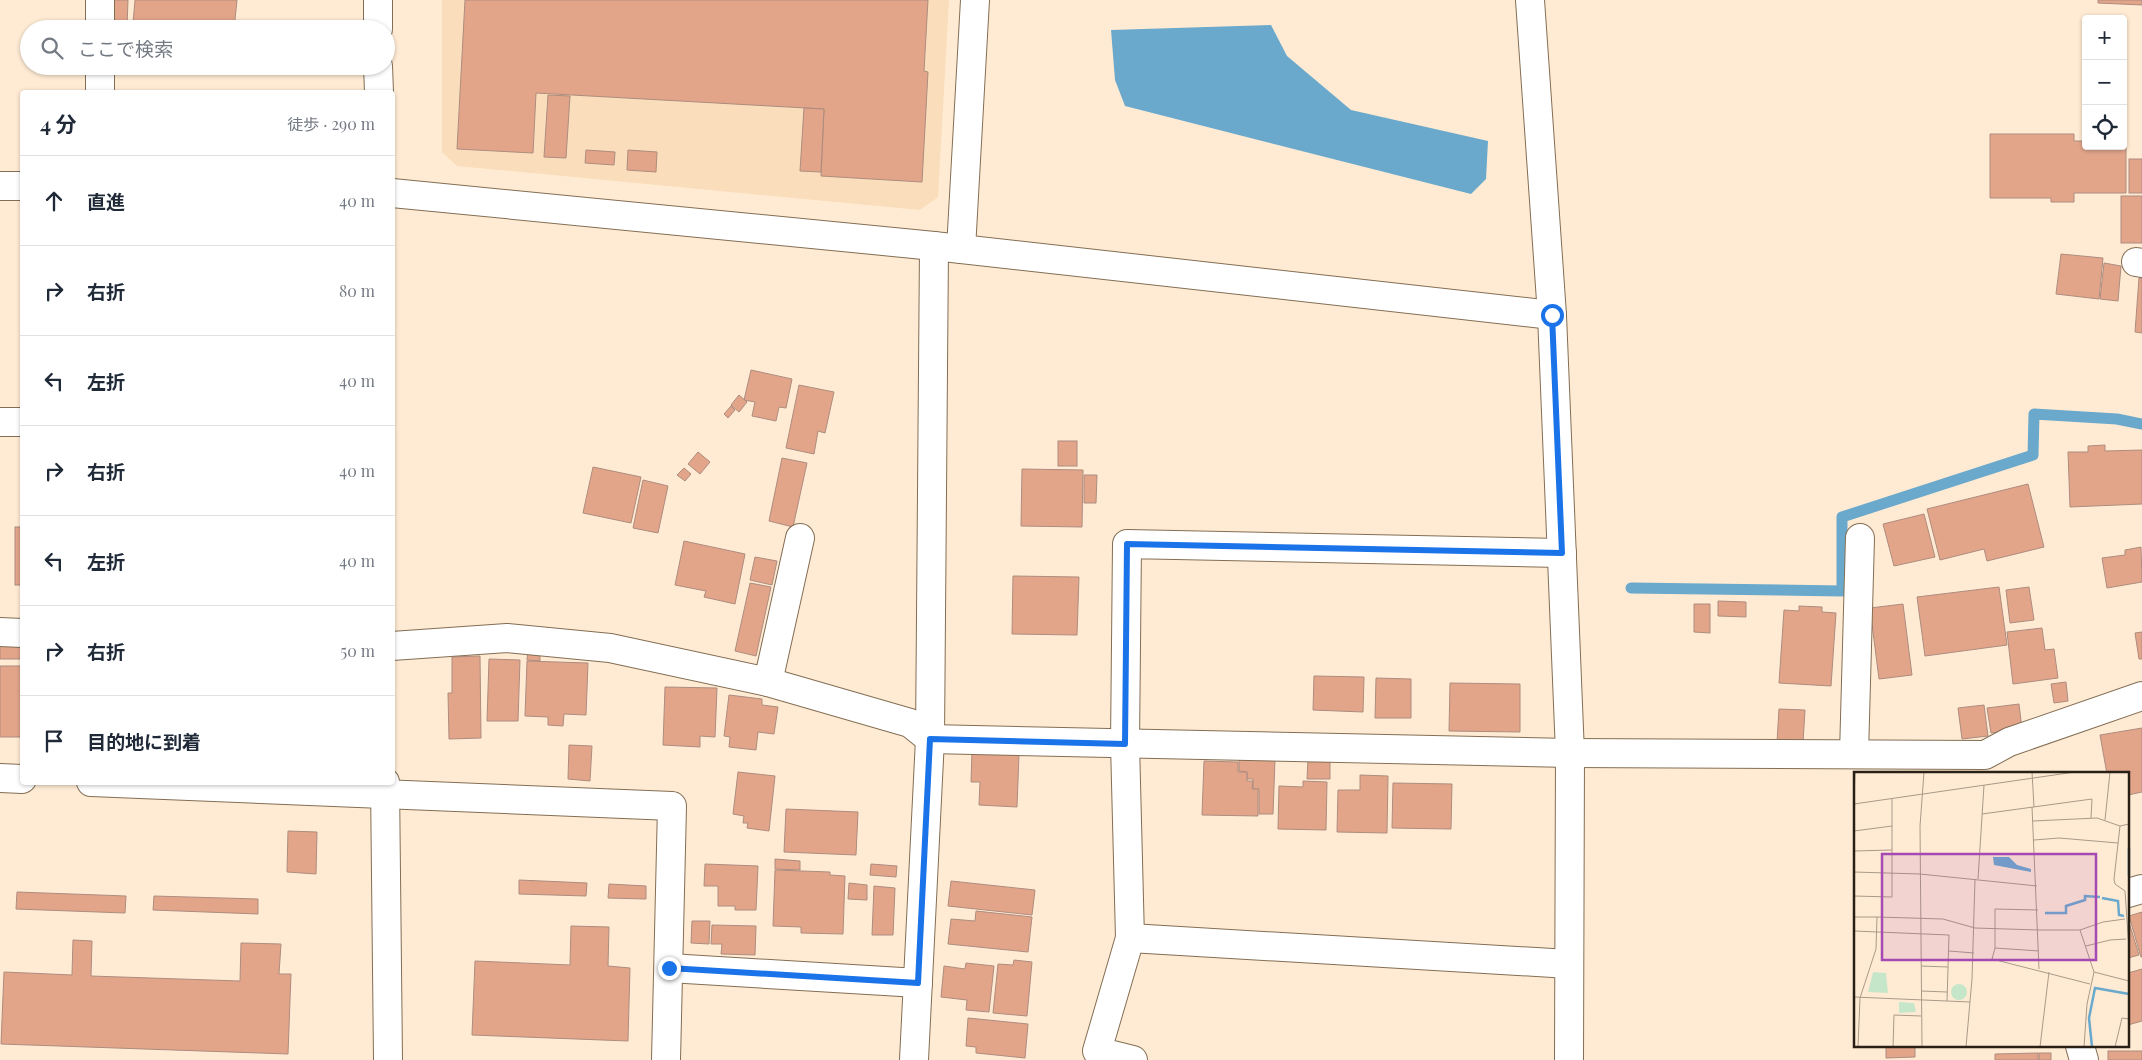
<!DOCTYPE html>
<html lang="ja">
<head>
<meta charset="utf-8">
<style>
  body { margin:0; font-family:"Playfair Display","Noto Sans JP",serif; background:#f2f2f3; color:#1f2937 }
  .controls { position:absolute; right:15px; top:15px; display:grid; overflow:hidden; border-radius:5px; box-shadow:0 1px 4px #0004 }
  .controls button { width:45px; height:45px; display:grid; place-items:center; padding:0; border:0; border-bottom:1px solid #e0e1e3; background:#fff; color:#1f2937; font:25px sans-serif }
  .stop { position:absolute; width:15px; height:15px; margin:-11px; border:4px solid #1a73e8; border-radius:50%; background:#fff }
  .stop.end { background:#1a73e8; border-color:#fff; box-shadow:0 1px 5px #0008 }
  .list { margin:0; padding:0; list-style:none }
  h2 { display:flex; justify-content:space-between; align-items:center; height:65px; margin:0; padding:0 20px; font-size:21px }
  h2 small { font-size:16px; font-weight:400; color:#747a83 }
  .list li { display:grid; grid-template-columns:32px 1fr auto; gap:15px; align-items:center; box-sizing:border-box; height:90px; padding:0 20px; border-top:1px solid #e0e1e3 }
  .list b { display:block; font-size:19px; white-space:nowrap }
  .list em { font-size:16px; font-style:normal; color:#747a83 }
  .icon { flex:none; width:28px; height:28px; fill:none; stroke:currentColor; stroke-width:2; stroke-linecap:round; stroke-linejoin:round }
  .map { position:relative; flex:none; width:2142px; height:1060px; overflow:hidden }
  .search { position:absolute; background:#fff; box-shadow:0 1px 4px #0004; left:20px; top:20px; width:375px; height:55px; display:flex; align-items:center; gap:12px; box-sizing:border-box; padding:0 18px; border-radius:28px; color:#747a83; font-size:19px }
  .panel { position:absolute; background:#fff; box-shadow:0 1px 4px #0004; left:20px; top:90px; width:375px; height:695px; border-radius:5px }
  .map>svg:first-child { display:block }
</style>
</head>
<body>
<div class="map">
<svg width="2142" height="1060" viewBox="0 0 2142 1060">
  <rect width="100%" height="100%" fill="#ffebd4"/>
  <path fill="#faddba" d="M442,0h507l-11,197 -18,13 -463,-44 -15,-14z"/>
  <path fill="#6aa9cc" d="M1271,25l16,31 64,54 137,31 -2,38 -15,15 -346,-88 -10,-26 -4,-50z"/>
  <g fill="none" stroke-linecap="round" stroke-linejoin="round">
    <path stroke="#6aa9cc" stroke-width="11" d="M1631,588l211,3v-74l191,-62 1,-41 83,5 25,5"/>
  </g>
  <g fill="#e2a58a" stroke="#ae8c7e">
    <path d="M112,0h16l-1,27h-16z"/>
    <path d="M135,0h102l-3,29h-40l-61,-6z"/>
    <path d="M465,0h463l-4,71 4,1 -6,110 -101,-6 3,-67 -288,-16 -3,60 -76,-4z"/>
    <path d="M2098,0h44v5l-44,-2z"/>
    <path d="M548,95l22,1 -4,62 -22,-1z"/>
    <path d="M804,108l20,1 -3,63 -21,-1z"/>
    <path d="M1990,134h84v7h12v5h37v-5h3v52h-52v9h-23v-4h-61z"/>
    <path d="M586,150l29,2 -1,13 -29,-2z"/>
    <path d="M628,150l29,2 -1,20 -29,-2z"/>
    <rect x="2129" y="159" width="13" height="34"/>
    <rect x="2121" y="196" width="21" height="47"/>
    <path d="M2061,254l42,4 -4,41 -43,-5z"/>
    <path d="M2104,263l17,3 -3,35 -18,-2z"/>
    <path d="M2139,278h3v55l-7,-1z"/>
    <path d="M751,370l41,9 -6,29 -7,-1 -3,14 -24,-5 3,-14 -11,-2z"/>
    <path d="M799,385l35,7 -9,41 -7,-2 -4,23 -28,-6z"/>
    <path d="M739,395l8,7 -8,10 -8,-7z"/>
    <path d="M731,406l4,4 -7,8 -4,-4z"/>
    <rect x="1058" y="441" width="19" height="25"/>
    <path d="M2105,445v6l37,-1v54l-72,3 -2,-55h20v-6z"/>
    <path d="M698,452l12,10 -10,12 -12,-10z"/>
    <path d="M782,458l25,5 -14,64 -24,-6z"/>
    <path d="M593,467l48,10 -10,46 -48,-10z"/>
    <path d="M684,468l7,6 -6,7 -8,-6z"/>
    <path d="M1022,469l61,1 -1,57 -61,-1z"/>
    <path d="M1084,475h13l-1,28h-12z"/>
    <path d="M643,480l25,6 -10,47 -25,-5z"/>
    <path d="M2028,484l16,63 -57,14 -3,-12 -44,11 -13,-51z"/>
    <path d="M1924,514l11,43 -41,9 -11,-42z"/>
    <rect x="15" y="527" width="7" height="58"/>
    <path d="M684,541l61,13 -10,50 -31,-7 2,-6 -31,-6z"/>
    <path d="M2141,547l1,35 -35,6 -5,-30 23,-3v-5z"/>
    <path d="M755,557l22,4 -5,24 -22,-5z"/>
    <path d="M1013,576l66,1 -2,58 -65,-1z"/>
    <path d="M750,583l21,4 -15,69 -21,-5z"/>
    <path d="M1999,587l8,58 -82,11 -8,-59z"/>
    <path d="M2029,587l5,33 -24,3 -4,-33z"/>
    <path d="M1718,601l28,1v15l-28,-1z"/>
    <path d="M1694,604h16v29l-16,-1z"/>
    <path d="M1903,604l9,71 -33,4 -9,-71z"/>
    <path d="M1799,606l23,1v5l14,1 -5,73 -52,-3 5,-73 15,1z"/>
    <path d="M2042,628l3,22 9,-1 4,29 -45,6 -6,-52z"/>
    <path d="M2142,632v27h-3l-4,-26z"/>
    <rect x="0" y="646" width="22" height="13"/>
    <path d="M528,649l12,1v11l-13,-1z"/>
    <path d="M480,656l1,82 -32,1 -1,-46h4v-36z"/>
    <path d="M489,659l31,1 -2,61h-31z"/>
    <path d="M527,661l61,2 -2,52 -22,-1 -1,12 -15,-1v-8l-23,-1z"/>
    <rect x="0" y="666" width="22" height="71"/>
    <path d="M1314,676l50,1 -1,35 -50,-2z"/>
    <path d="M1376,678l35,1v39h-36z"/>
    <path d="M2066,682l2,19 -14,2 -3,-19z"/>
    <path d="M1450,683l70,1v48l-71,-1z"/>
    <path d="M665,687l52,1 -2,49 -15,-1v11l-37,-2z"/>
    <path d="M729,695l33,4v6l16,2 -4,27 -16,-2 -2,18 -27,-3 1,-10 -6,-1z"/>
    <path d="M2019,704l3,25 -31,4 -4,-25z"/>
    <path d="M1984,705l4,31 -26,3 -4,-31z"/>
    <path d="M1779,709l26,1 -2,33 -26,-1z"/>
    <path d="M2142,728v64l-14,3v-21h-21l-7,-39z"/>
    <path d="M569,745l23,1 -2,35 -22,-2z"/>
    <path d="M972,752l47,2 -2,53 -38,-2 1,-23h-9z"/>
    <path d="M1239,759h36l-2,55h-14v-25h-6v-10h-6v-7l-8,-1z"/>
    <path d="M1308,759l22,1v19h-23z"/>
    <path d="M1204,761l34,1v10h9v9h6l-1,8h6v27l-56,-1z"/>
    <path d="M738,772l37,4 -6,55 -22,-3 1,-5h-5l1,-7 -11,-2z"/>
    <path d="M1360,775l28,1 -1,57 -50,-1 1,-42h22z"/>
    <path d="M1303,781l24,1 -1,48 -48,-1 1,-43 24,1z"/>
    <path d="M1393,783l59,1 -1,45 -59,-1z"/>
    <path d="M786,809l72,3 -2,43 -72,-3z"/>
    <path d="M288,831l29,1 -1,42 -29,-2z"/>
    <path d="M775,859l25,2v9l-25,-1z"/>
    <path d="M705,864l53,2 -2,44h-21v-4h-17v-20h-14z"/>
    <path d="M871,864l26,2 -1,11 -26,-2z"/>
    <path d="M775,870l55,2v3l15,1 -2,58 -42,-1v-6l-28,-1z"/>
    <path d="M519,880l68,3 -1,13 -67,-2z"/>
    <path d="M951,881l84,9 -3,25 -84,-9z"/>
    <path d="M849,883l18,2v15l-19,-1z"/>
    <path d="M609,884l37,2v13l-38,-1z"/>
    <path d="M874,886l21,2 -2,47h-21z"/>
    <path d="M17,892l109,4 -1,17 -109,-4z"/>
    <path d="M154,896l104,3v15l-105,-4z"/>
    <path d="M976,911l56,6 -4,35 -80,-8 3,-25 24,2z"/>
    <path d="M2142,912v45h-1l-12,-41z"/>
    <path d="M2128,919l11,36 -11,3z"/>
    <path d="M692,921h18l-1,23 -18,-1z"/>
    <path d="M712,925l44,1 -1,29 -34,-1 1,-10h-11z"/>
    <path d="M571,926l38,1 -1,39 22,2 -2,73 -156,-6 3,-74 95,4z"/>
    <path d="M73,940l19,1 -1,35 149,5 1,-38 40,1 -2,30h12l-3,80 -287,-10 3,-72 68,3z"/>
    <path d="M1014,960l18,2 -5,54 -34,-3 5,-49 15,1z"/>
    <path d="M966,963l28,3 -5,46 -23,-2 1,-10 -26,-3 3,-31 21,3z"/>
    <path d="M2142,969v52l-14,4v-52z"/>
    <path d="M968,1018l60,6 -3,34 -49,-5v-6l-10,-1z"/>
    <path d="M1886,1046h29v11l-29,1z"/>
    <rect x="2108" y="1051" width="34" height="9"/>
    <path d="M2038,1053v7h-43v-6z"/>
    <rect x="2039" y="1053" width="12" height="7"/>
  </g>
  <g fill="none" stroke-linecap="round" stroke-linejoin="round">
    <g stroke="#836e54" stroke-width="30">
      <g id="minor">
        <path d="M100,0v29"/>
        <path d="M378,0v29"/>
        <path d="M1530,0l22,315 18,438 -1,307"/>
        <path d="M100,66v26"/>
        <path d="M378,66l1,26"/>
        <path d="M0,186h22"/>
        <path d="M392,193l542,53 618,69"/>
        <path d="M961,249l14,-249"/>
        <path d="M2136,262l6,1"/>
        <path d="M0,422h22"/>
        <path d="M0,632l22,1"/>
        <path d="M392,646l115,-8 103,10 158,34 142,41 20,16 640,14 415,2 24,-13 133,-46"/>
        <path d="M768,682l32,-144"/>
        <path d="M1854,754l6,-216"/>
        <path d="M0,778l22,1"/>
        <path d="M91,782l581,24 -6,254"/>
        <path d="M385,782l3,278"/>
        <path d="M2128,893l14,-4"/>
        <path d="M1130,938l439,26"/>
        <path d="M669,968l249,15"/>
        <path d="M2080,1046l4,14"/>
        <path d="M914,1060l16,-321 4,-493"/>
        <path d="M1133,1060l-36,-9 33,-113 -5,-194 2,-200 435,9"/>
      </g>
    </g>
    <use href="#minor" stroke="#fff" stroke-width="28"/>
  </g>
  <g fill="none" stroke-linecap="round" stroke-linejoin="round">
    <path stroke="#1a73e8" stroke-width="6" d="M669,968l249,15 12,-244 195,5 2,-200 435,9 -10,-238"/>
  </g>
  <g transform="translate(1854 772)">
    <rect width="275" height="275" fill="#ffebd4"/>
    <path d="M19,200l13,1 2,20 -20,-1zM97 220a8 8 0 1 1 16 0a8 8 0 1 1-16 0ZM45,230l15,1 2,9 -17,1z" fill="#c6e6ca"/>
    <path d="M139,85h16l8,8 14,4v3l-37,-7z" fill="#6aa9cc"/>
    <path fill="none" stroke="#6aa9cc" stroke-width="2.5" d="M275,76v28M248,126l16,3 1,14 5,1M191,141h21v-7l19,-6v-4l15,1M238,275l-3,-29 6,-30 34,6"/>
    <path fill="none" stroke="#a99a88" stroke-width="1" d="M178,0l2,35M0,27l1,-27M0,32l221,-32M178,35l7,162M128,42l110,-15 -1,19M251,48l5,-48M179,49l64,-3 23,8 9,-2M266,54l-6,53 1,5 10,7 4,58M0,59l38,-5M180,68l25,-2 59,5M0,79l38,-1M0,100l66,2 117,12M124,107l6,-94M0,124l38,1v-99M184,138l-43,-1v39l-3,11 98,25M0,145h23l-1,32 -16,49 -2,49M23,145l66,2 32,9 64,2h41l23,-8 22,-3M226,158l14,42 -7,32 -3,43M0,159l95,4 -2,66M232,174l24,-6 16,-1M141,176l44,3M95,179l25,2M67,194l27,1M240,200l35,9M67,219l26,1M0,225l116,5M39,275l1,-32 27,1M68,275l-2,-221 4,-54M112,275l6,-68 3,-100M186,275l9,-75M261,275l7,-29 7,1"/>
    <path fill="#a549b3" fill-opacity="0.15" stroke="#a549b3" stroke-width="2.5" d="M28,82h214v106h-214z"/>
    <rect width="275" height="275" fill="none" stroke="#292015" stroke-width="2.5"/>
  </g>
</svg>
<div class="controls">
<button>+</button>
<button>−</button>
<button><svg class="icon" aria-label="locate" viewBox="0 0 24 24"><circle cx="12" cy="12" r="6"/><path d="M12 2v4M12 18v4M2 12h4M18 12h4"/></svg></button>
</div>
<div class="stop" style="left:1552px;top:315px"></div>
<div class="stop end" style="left:669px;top:968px"></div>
<div class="search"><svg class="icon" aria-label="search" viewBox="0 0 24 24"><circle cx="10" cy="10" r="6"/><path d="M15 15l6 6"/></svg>ここで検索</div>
<section class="panel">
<h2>4 分<small>徒歩 · 290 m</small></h2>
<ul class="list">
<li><svg class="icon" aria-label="ahead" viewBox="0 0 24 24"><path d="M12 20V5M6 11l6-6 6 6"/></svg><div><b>直進</b></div><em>40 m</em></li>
<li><svg class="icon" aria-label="right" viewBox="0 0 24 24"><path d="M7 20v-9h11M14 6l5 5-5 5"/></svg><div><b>右折</b></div><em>80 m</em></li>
<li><svg class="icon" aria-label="left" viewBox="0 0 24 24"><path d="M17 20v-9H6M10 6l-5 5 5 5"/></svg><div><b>左折</b></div><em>40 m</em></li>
<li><svg class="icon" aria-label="right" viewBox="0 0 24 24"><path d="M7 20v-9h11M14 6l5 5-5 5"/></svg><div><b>右折</b></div><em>40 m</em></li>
<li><svg class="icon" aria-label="left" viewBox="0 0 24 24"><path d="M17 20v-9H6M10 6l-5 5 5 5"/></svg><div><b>左折</b></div><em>40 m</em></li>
<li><svg class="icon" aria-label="right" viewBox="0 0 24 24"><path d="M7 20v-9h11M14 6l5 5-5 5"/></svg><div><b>右折</b></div><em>50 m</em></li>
<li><svg class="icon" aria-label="arrive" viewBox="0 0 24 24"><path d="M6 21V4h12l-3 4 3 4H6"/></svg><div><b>目的地に到着</b></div></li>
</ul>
</section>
</div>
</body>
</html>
